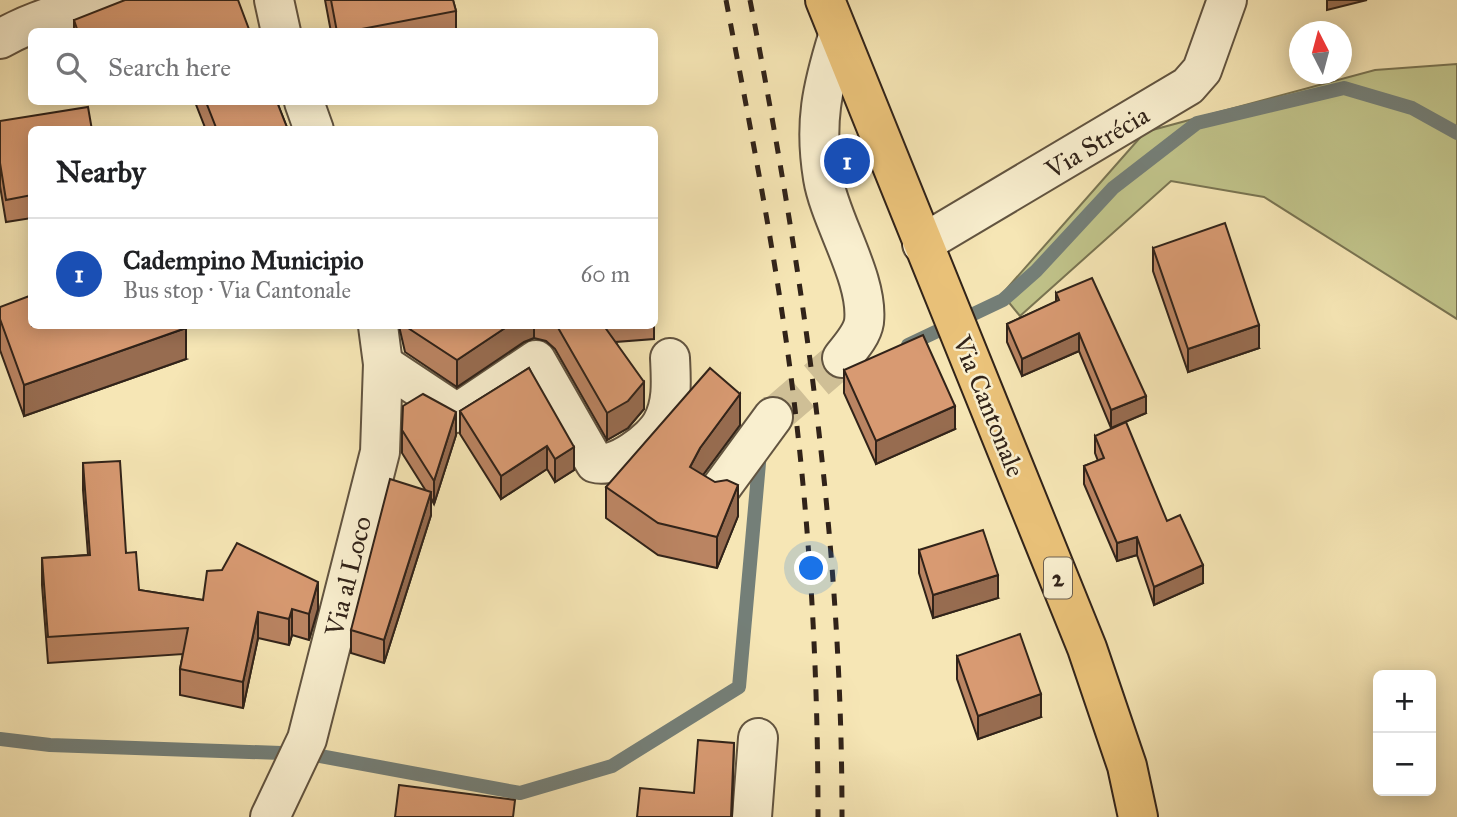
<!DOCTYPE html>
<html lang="en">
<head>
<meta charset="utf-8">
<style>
  body { margin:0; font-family:"IM FELL Great Primer",serif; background:#f6f6f6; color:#202124 }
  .controls { position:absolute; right:21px; bottom:21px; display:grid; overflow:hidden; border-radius:10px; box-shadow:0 4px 18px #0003 }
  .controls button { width:63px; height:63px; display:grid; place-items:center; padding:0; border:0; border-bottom:2px solid #e0e0e0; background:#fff; color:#202124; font:35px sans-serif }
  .compass { position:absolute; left:1289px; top:21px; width:63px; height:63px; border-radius:50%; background:#fff; box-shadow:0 4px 18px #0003; rotate:354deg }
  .you { position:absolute; left:812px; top:569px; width:24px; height:24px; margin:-18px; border:5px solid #fff; border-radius:50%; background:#1a73e8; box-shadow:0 0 0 10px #1a73e833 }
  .badge { display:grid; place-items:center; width:46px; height:46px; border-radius:50%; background:#b45309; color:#fff; font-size:23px; font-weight:700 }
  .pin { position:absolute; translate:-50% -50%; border:4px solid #fff; box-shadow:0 2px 7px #0006 }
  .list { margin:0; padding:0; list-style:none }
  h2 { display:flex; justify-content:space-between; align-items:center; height:91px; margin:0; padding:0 28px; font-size:30px }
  h2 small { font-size:23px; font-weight:400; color:#757577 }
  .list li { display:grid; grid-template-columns:46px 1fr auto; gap:21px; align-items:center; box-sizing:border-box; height:112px; padding:0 28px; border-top:2px solid #e0e0e0 }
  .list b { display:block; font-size:26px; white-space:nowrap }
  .list p { margin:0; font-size:23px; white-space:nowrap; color:#757577 }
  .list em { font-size:23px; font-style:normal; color:#757577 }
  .icon { flex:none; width:38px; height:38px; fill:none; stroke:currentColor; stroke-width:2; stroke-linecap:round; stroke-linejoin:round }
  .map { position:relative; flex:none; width:1457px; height:817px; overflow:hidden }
  .search { position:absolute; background:#fff; box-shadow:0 4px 18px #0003; left:28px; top:28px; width:630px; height:77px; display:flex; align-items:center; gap:18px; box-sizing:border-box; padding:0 24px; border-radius:10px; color:#757577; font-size:26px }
  .panel { position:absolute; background:#fff; box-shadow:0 4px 18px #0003; left:28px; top:126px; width:630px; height:203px; border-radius:10px }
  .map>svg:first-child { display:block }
</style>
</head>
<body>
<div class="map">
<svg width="1457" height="817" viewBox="0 0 1457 817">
  <rect width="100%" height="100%" fill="#f6e6b5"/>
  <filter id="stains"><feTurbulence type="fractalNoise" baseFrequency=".00286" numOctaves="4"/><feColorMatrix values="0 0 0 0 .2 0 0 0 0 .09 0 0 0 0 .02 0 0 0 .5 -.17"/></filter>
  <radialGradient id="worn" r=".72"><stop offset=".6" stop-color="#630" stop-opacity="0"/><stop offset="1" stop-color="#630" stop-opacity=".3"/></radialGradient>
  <path fill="#c1c48b" stroke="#797452" stroke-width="2" d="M1457,64v255l-193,-122 -93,-16 -151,135 -18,-22 143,-162 230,-62z"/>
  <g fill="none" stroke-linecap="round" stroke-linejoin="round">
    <g stroke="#747f78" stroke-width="14">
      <path d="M908,345l95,-45 33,-29 77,-83 84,-65 147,-35 68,20 45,25"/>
      <path d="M0,739l50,6 259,9 211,39 92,-27 127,-79 21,-235"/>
    </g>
    <path stroke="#cfbf96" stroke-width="38" stroke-dasharray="38 19" stroke-linecap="butt" d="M773,417l69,-59"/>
    <g stroke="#625440" stroke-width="42">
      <g id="minor">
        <path d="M274,0l7,32"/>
        <path d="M838,36c-16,52 -24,87 -15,142 7,43 46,101 41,144 -2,13 -14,26 -22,36"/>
        <path d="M0,39c37,-21 76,-31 117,-39"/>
        <path d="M304,102l10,28"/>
        <path d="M922,244l266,-158 14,-16 25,-70"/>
        <path d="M383,364l74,49 79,-53 59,103c20,6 58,-23 67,-40 11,-20 9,-43 8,-65"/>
        <path d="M718,492l55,-75"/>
        <path d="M270,817l37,-78 73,-287 3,-88 -5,-38"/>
        <path d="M752,817l6,-79"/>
      </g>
    </g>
    <g stroke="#312319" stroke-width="42">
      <path id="major" d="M825,0l262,648 40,118 11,51"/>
    </g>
    <use href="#minor" stroke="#f9efcf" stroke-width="38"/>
    <use href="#major" stroke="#ebc37a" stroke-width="38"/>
    <g stroke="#312319" stroke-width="5" stroke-dasharray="12 12" stroke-linecap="butt">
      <path d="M726,0c26,136 53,272 69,409 16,135 23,272 23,408"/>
      <path d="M750,0c53,273 92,538 92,817"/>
    </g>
  </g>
  <g fill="#ba8462" stroke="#312319" stroke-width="2">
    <path d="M325,0h128l3,11v21h-125z"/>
    <path d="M74,20l176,12h-176z"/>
    <path d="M195,102h82l11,28h-82z"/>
    <path d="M0,121l32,9v88l-26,4 -6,-36z"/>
    <path d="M1153,248l106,100 -71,24 -35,-101z"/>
    <path d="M1056,293l90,120 -35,15 -32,-77 -57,25 -15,-34v-18l49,-22z"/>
    <path d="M0,307l186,52 -162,57 -24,-66z"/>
    <path d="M399,326h255v13l-38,3 28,67 -16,19 -21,12 -52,-91 -9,-8 -12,-3 -10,4 -67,45 -52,-35z"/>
    <path d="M529,368l45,102 -19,12 -8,-13 -46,30 -41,-65v-23z"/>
    <path d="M844,370l111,59 -79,35 -32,-71z"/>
    <path d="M740,425l-37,50 35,41 -21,52 -59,-13 -52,-37v-31z"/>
    <path d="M402,430l54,5 -22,69 -3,-6v17l-47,148 -33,-10v-23l75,-139 -24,-38z"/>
    <path d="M1095,436l72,85 36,62 -49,22 -17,-50 -20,6 -33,-77v-18l14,-5 -3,-8z"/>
    <path d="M83,463l43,90 13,37 64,10 115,9 -9,31 -17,-5 -3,10 -31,-7 -15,70 -63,-13v-26l3,-15 -135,9 -6,-78v-27l46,-3 -5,-65z"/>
    <path d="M919,550l79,48 -65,20 -14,-45z"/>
    <path d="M957,656l84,61 -63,22 -21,-60z"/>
  </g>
  <g fill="#976c50" stroke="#312319" stroke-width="2">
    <path d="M1327,0h40l-40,10z"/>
    <path d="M1259,325v23l-71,24v-23z"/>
    <path d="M508,326h26v12l-10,4 -67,45v-27z"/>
    <path d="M186,328v31l-162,57v-31z"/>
    <path d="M1079,333v18l-57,25v-17z"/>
    <path d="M644,382v27l-16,19 -21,12v-27z"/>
    <path d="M740,394v31l-40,54 -10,-12 10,-19z"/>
    <path d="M1146,396v17l-35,15v-18z"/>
    <path d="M955,406v23l-79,35v-23z"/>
    <path d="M456,412v23l-22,69v-23z"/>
    <path d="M547,446v23l-46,30v-23z"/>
    <path d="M574,447v23l-19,12v-23z"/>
    <path d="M738,485v31l-21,52v-31z"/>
    <path d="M431,492v23l-47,148v-23z"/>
    <path d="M1137,537v18l-20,6v-18z"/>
    <path d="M1203,565v18l-49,22v-18z"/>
    <path d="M998,575v23l-65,20v-23z"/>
    <path d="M318,582v27l-9,31v-26z"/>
    <path d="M292,609v26l-3,10v-26z"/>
    <path d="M258,612v26l-15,70v-26z"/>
    <path d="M1041,694v23l-63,22v-23z"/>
    <path d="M734,743l-2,74h-1z"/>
  </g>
  <g fill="#d89a72" stroke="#312319" stroke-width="2">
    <path d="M125,0h113l12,32h-172l-4,-12z"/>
    <path d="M331,0h122l3,11 -110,21h-9z"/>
    <path d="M206,102h71l11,28h-71z"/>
    <path d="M88,107l4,23h-60v65l-26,5 -6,-37v-42z"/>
    <path d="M1225,223l34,102 -71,24 -35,-101z"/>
    <path d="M1092,278l54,118 -35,14 -32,-77 -57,26 -15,-35 52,-24 -3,-7z"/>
    <path d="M32,295v31h154v2l-162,57 -24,-66v-12z"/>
    <path d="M405,326h103l-51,34z"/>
    <path d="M557,326h47l40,56 -16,19 -21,12z"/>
    <path d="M923,335l32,71 -79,35 -32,-71z"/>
    <path d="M529,368l45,79 -19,12 -8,-13 -46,30 -41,-65z"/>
    <path d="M710,368l30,26 -40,54 -10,19 25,15 12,-2 11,5 -21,52 -59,-14 -52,-36z"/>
    <path d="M423,394l33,18 -22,69 -32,-51 1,-24z"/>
    <path d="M1126,422l41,99 13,-6 23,50 -49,22 -17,-50 -20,6 -33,-77 20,-8 -9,-22z"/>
    <path d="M120,461l6,92 10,-1 3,38 64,10 4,-29 15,-1 15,-27 81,39 -9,32 -17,-5 -3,10 -31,-7 -15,70 -63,-13 8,-41 -140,9 -6,-79 48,-3 -7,-92z"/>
    <path d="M390,479l41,13 -47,148 -33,-10z"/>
    <path d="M983,530l15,45 -65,20 -14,-45z"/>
    <path d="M1020,634l21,60 -63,22 -21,-60z"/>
    <path d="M698,740l36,3 -3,74h-94l3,-29 54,5z"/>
    <path d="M399,785l116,15 -2,17h-118z"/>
  </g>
  <g text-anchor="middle" stroke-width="5" stroke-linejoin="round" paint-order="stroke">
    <rect fill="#f9efcf" stroke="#6d6050" stroke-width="2" x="1044" y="557.5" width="28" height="41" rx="5"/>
    <g font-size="24" font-weight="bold" fill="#312319">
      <text x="1058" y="586">2</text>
    </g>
    <g font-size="26" fill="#312319" stroke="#f9efcf">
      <text transform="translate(1097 142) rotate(-31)" y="9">Via Strécia</text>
      <text transform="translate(989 406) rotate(68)" y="9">Via Cantonale</text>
      <text transform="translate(348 576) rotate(-76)" y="9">Via al Loco</text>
    </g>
  </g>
  <rect width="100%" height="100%" filter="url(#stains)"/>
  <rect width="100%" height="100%" fill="url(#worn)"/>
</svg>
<div class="controls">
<button>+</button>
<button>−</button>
</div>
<svg class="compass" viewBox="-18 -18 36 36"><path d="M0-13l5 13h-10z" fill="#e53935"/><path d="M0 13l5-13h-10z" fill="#757577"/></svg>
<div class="you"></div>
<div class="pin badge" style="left:847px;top:161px;background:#1a4fb4">1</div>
<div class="search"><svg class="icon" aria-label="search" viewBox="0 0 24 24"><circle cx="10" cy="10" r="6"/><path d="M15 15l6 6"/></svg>Search here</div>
<section class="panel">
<h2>Nearby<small></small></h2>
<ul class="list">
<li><span class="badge" style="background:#1a4fb4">1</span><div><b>Cadempino Municipio</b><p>Bus stop · Via Cantonale</p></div><em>60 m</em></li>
</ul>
</section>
</div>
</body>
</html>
